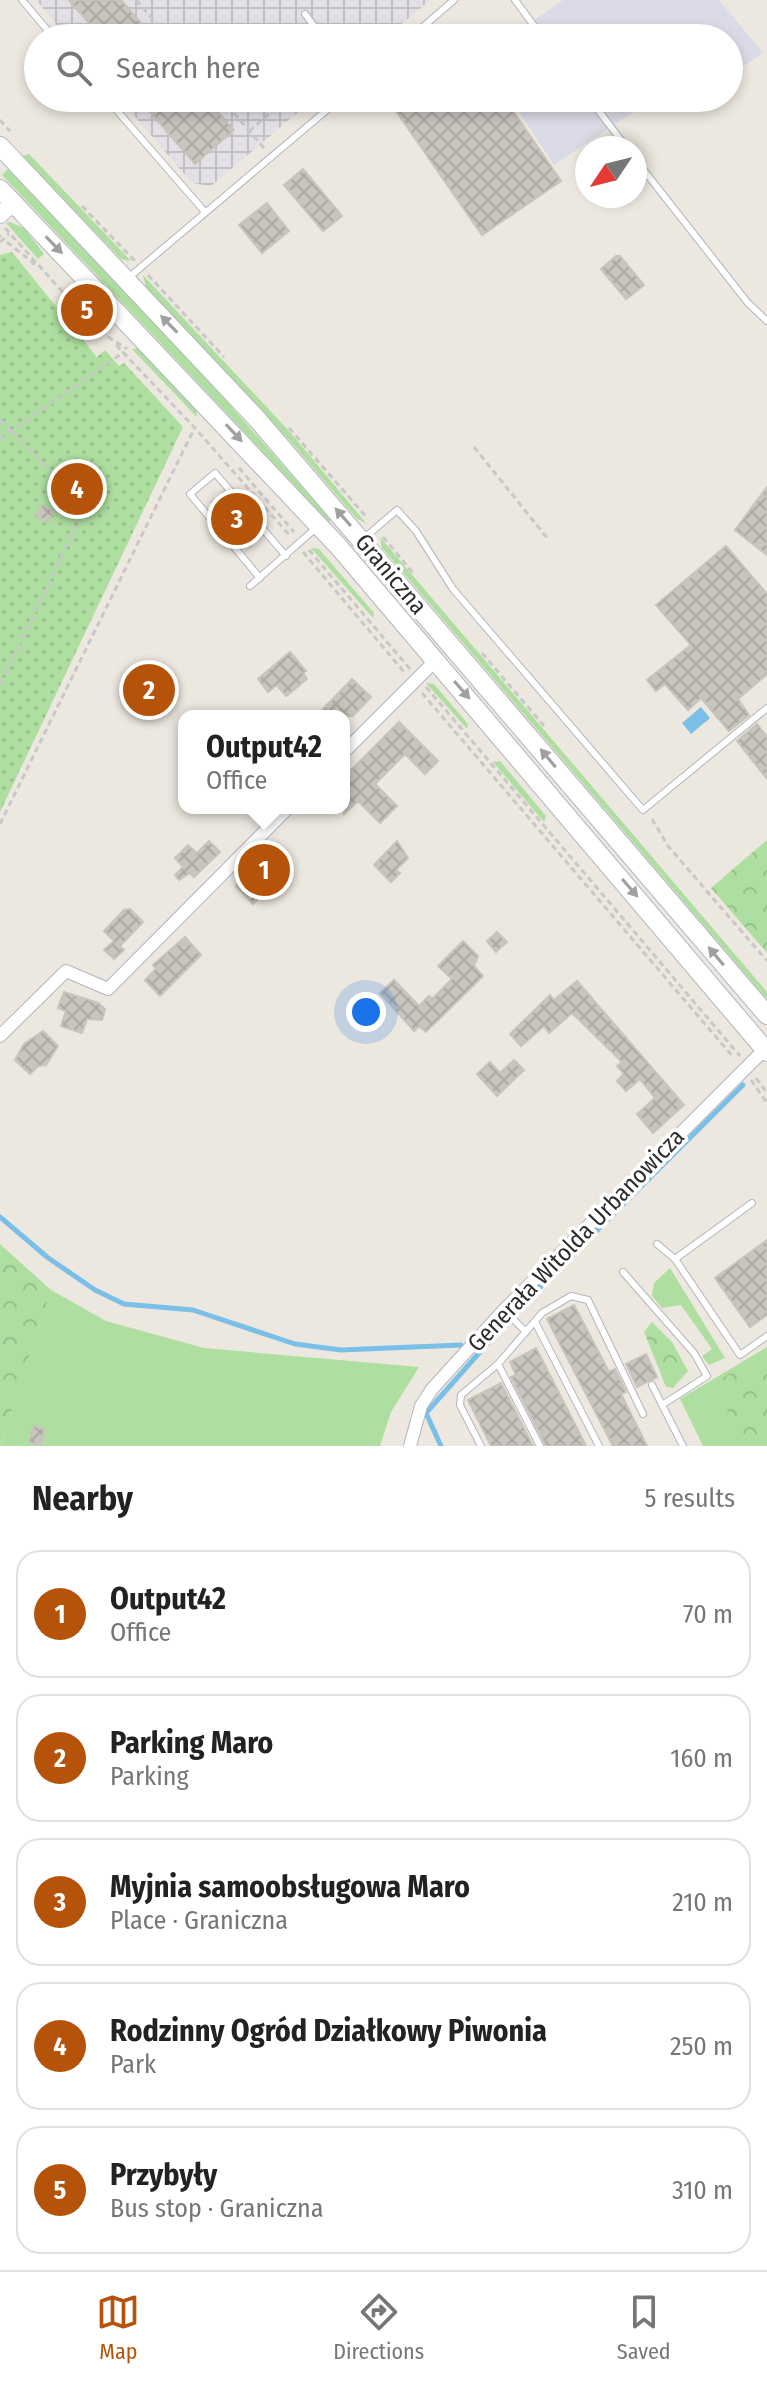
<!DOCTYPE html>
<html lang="en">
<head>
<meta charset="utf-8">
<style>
  body { margin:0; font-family:"Fira Sans Condensed",sans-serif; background:#f2f2f2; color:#222 }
  .compass { position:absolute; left:575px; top:136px; width:72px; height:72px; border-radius:50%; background:#fff; box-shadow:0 4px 12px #0003; rotate:235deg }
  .you { position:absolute; left:366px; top:1012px; width:28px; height:28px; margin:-20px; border:6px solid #fff; border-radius:50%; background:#1a73e8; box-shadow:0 0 0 12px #1a73e833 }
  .badge { display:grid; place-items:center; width:52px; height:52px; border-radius:50%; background:#b45309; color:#fff; font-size:26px; font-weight:700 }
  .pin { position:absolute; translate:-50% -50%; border:4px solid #fff; box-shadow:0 2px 8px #0006 }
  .popup { position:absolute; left:178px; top:710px; width:172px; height:104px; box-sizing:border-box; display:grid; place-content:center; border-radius:16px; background:#fff; filter:drop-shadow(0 2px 6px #0005); font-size:26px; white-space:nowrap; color:#767676 }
  .popup b { font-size:30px; color:#222 }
  .popup::after { content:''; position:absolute; left:50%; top:100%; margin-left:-16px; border:16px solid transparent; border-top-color:#fff }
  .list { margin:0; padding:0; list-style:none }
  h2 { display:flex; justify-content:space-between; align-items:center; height:104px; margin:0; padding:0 32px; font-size:34px }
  h2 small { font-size:26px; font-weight:400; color:#767676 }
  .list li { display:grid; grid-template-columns:52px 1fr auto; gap:24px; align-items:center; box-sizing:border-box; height:128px; margin:0 16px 16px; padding:0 16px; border:2px solid #e0e0e0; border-radius:24px }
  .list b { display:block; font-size:30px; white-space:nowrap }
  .list p { margin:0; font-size:26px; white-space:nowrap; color:#767676 }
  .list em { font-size:26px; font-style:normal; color:#767676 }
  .icon { flex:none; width:44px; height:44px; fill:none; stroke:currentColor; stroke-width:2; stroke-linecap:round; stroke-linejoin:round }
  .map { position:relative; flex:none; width:767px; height:1446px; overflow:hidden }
  .search { position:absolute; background:#fff; box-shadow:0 4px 12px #0003; left:24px; right:24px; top:24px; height:88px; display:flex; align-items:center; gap:20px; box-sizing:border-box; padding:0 28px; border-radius:44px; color:#767676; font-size:30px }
  .sheet { height:824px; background:#fff }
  nav { display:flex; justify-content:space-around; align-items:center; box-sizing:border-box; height:112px; border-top:2px solid #e0e0e0; background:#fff; font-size:22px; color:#767676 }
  nav a { display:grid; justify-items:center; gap:4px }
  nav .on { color:#b45309 }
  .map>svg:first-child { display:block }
</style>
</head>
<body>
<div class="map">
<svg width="767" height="1446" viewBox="0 0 767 1446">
  <defs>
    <pattern id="industrial-grid" width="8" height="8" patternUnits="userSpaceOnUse" patternTransform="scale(2)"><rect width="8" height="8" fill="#e2dfe6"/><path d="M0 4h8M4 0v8" fill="none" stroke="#c2c0c5"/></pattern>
    <pattern id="forest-crowns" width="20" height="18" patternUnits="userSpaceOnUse" patternTransform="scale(2)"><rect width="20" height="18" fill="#afdfa0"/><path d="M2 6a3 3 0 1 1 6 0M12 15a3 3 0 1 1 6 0" fill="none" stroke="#97c08a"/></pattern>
    <pattern id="garden-dots" width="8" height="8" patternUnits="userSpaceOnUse" patternTransform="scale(2)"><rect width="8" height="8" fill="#afdfa0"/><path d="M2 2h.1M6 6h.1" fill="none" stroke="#97c08a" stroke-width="1.8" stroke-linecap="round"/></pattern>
    <pattern id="water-ripples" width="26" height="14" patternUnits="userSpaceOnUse" patternTransform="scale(2)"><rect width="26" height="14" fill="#7abfe7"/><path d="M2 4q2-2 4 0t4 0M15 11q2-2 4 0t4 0" fill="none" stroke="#649bbb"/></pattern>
    <pattern id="building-cross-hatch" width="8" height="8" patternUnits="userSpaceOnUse" patternTransform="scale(2)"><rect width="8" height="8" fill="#c8c5bf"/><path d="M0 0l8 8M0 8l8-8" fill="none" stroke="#aca9a4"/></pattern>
  </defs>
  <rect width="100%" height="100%" fill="#ede8df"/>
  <g fill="url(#industrial-grid)">
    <path d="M36,0h394l-45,38h-317z"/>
    <path d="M119,98h196l-104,88 -19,-3z"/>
  </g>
  <g fill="#dadbe6">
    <path d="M563,0h156l44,53 -34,23v-38h-220z"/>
    <path d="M510,98h144l-100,67z"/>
  </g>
  <g fill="#afdfa0">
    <path d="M29,154l102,107 -10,-2 -99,-103z"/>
    <path d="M8,169l200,211 123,140 -2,2 -327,-347z"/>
    <path d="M10,222l14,6 20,26 -6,5 -32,-36z"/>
    <path d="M143,275l146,156 77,92 -9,-4 -66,-77 -145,-155z"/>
    <path d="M139,348l57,58 1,11 -65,-68z"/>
    <path d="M380,537l387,455v7l-385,-451z"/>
    <path d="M311,548l8,1 55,64 -1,5z"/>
    <path d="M426,683l8,1 34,40 -1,5z"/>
    <path d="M500,761l46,55 -2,6 -51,-60z"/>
    <path d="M670,1268l55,90 -16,7 -7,-9 10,-7 -31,-44 -19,3 -10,-12 2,-13z"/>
    <path d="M51,1290l55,31 98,27 215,19 -28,45 -11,34h-380z"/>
    <path d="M767,1347v99h-64l-23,-47z"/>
  </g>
  <g fill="url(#forest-crowns)">
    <path d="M767,840v113l-56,-65z"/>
    <path d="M0,1244l51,46 -51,156z"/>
    <path d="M652,1322l20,20 16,29 -15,17 -7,-1 -22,-55z"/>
    <path d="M758,1367h9v64l-20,7 -17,-22 -16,-33 15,-9z"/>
  </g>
  <path fill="url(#garden-dots)" d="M12,252l85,105 8,-7 14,16 5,-3 59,64 -183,385v-557z"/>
  <path fill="url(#water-ripples)" d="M701,707l9,11 -19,16 -9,-11z"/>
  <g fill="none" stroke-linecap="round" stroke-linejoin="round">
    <g stroke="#7abfe7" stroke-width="5">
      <path d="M0,1217l47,40 48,33 29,14 69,6 102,34 46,6 120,-5"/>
      <path d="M519,1308l224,-223"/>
      <path d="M441,1446l-15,-33 76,-86"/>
    </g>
  </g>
  <g fill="url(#building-cross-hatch)" stroke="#c8c4b9" stroke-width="2">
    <path d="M69,0h52l33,38h-52z"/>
    <path d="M138,98h68l28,32 -39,34z"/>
    <path d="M387,98h117l57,83 -79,54z"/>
    <path d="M303,169l39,47 -19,15 -39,-46z"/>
    <path d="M267,203l22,28 -27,22 -23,-28z"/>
    <path d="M616,256h4l24,29 -18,14 -25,-30z"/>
    <path d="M767,487v68l-32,-25z"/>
    <path d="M224,492l37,44 -11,10 -38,-44z"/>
    <path d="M42,505l12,6 -6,11 -12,-6z"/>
    <path d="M726,546l41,48v80l-29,25 11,16 -20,16 -28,-33 -13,12 -23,-26 -9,7 -9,-11 44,-35 -35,-40z"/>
    <path d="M290,652l16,19 -3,2 4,6 -21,17 -9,-11 -9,7 -10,-13z"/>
    <path d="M352,679l19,18 -18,19h-22l-8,-7z"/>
    <path d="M399,722l39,39 -13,13 -20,-20 -30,30 22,22 -17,17 -22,-22 -14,13v-37z"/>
    <path d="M757,724l10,13v42l-30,-38z"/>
    <path d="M209,841l11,11 -26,25 -4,-4 -11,7 -4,-5 8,-8 -8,-9 13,-13 9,8z"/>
    <path d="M397,841l11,17 -12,12 4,3 -9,9 -17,-17z"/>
    <path d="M260,861l10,4 7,14 -24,25 -17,-18z"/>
    <path d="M130,909l13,13 -23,24 4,4 -10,9 -10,-9 10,-9 -10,-10 20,-21z"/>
    <path d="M497,932l10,10 -11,10 -9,-11z"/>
    <path d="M185,937l16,18 -41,41 -15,-16 11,-11 -3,-4z"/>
    <path d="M463,941l15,15 -4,10 9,10 -57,56 -7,-6 -5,5 -34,-38 14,-13 25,26 10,-10 3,3 20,-20 -14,-13z"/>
    <path d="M577,981l107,124 -31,28 -16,-19 18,-16 -15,-19 -14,12 -9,-10 7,-7 -7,-8 5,-4 -50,-49 -23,20 -5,-7 -23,20 -11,-12 40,-39 4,5z"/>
    <path d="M64,992l34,11 7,6 -3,11 -15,-1 -5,14 -21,-7 5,-15 -8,-3z"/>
    <path d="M43,1031l15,15 -12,19 -8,1 -8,8 -15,-14 9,-16z"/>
    <path d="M514,1060l10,10 -27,26 -20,-22 13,-12 10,11z"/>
    <path d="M767,1240v75l-17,12 -35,-49z"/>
    <path d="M574,1305l35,67 6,-3 11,23 -5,2 26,52h-34l-66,-127z"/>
    <path d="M536,1348l50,98h-40l-35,-69 5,-2 -6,-13z"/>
    <path d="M646,1354l11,23 -20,10 -11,-23z"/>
    <path d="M501,1383l32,63h-42l-23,-46z"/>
    <path d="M33,1426l12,3 -4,16 -12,-3z"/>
  </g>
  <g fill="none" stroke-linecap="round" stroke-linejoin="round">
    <g stroke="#b3b4be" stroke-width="8">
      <g id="service">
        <path d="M22,0l32,38"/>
        <path d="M515,0l28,38"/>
        <path d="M305,14l18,24"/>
        <path d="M410,38l44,-38"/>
        <path d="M106,98l99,114"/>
        <path d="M589,98l38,50"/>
        <path d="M635,159l113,144 19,18"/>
        <path d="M127,279l214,-181"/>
        <path d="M362,540l35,-30 19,21 37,58 190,221 124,-102"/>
        <path d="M260,578l-70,-84 25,-21 71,83"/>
        <path d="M250,586l66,-58"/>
        <path d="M657,1244l18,15 65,96 27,-19"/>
        <path d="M675,1259l77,-56"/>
        <path d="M623,1272l71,81 13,23 -45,29"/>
        <path d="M504,1310l22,22"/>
        <path d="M535,1322l64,124"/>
        <path d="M498,1364l42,82"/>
        <path d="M652,1385l31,61"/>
        <path d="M481,1446l-21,-41 1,-10 37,-31 44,-51 29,-17 17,4 55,114"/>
      </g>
    </g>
    <g stroke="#b3b4be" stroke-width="14">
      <g id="minor">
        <path d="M344,752l92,-92"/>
        <path d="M0,1036l66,-65 42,18 180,-181"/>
        <path d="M410,1446l11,-40 11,-17 72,-79 261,-261"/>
      </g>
    </g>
    <g stroke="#b3b4be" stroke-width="18">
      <path id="tertiary" d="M0,215l13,-12"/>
    </g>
    <g stroke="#b3b4be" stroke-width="20">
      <g id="secondary">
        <path d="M0,146l258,274 509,595"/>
        <path d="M0,189l338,357 429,506"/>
      </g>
    </g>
    <g stroke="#c8c8c8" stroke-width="3" stroke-dasharray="6 4" stroke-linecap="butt">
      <path d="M136,0l33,38"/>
      <path d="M183,38l1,-1"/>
      <path d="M221,98l43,50"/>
      <path d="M0,120l10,11"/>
      <path d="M249,131l36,-31"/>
      <path d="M82,206l53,55"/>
      <path d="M5,228l92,102 30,19"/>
      <path d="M0,236l1,1"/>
      <path d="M0,242l9,-8"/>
      <path d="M7,242l30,24"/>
      <path d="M148,275l76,82"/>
      <path d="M116,345l78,82 97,110"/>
      <path d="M0,419l77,80 5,15 -82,171"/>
      <path d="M289,428l79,91"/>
      <path d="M0,439l124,-87"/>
      <path d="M474,447l74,92"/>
      <path d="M239,468l55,64"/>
      <path d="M383,537l31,37"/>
      <path d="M309,550l101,119"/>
      <path d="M303,552l101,120"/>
      <path d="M482,653l62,73"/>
      <path d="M426,687l314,369"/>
      <path d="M422,693l312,365"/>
      <path d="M652,819l16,27 99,115"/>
      <path d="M0,824l195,-397"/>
      <path d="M756,1078l11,15"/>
      <path d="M751,1080l16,23"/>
    </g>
    <use href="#service" stroke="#fff" stroke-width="6"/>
    <use href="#minor" stroke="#fff" stroke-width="12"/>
    <use href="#tertiary" stroke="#fff" stroke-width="16"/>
    <use href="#secondary" stroke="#fff" stroke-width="18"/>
  </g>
  <defs><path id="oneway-solid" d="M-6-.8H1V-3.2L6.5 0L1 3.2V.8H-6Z" transform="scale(2)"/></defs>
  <g fill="#a0a0a0">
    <use href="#oneway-solid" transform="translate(54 245) rotate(46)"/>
    <use href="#oneway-solid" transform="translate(169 324) rotate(-134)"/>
    <use href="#oneway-solid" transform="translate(234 433) rotate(47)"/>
    <use href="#oneway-solid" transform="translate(343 517) rotate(-131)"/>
    <use href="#oneway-solid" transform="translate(462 690) rotate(49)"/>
    <use href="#oneway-solid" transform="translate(548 758) rotate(-130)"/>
    <use href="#oneway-solid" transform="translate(630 888) rotate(49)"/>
    <use href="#oneway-solid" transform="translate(716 956) rotate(-130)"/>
  </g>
  <g text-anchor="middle" stroke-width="7" stroke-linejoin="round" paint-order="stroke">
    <g font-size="24" fill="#2c2c2c" stroke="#fff">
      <text transform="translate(391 574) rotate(50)" y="8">Graniczna</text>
      <text transform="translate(576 1240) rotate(-46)" y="8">Generała Witolda Urbanowicza</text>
    </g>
  </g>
</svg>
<svg class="compass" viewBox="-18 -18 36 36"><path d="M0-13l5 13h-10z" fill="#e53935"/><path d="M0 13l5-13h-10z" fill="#767676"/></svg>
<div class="you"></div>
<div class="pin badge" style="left:264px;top:870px">1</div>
<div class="popup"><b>Output42</b>Office</div>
<div class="pin badge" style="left:149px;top:690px">2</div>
<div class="pin badge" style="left:237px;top:519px">3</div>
<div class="pin badge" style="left:77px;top:489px">4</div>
<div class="pin badge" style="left:87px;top:310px">5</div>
<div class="search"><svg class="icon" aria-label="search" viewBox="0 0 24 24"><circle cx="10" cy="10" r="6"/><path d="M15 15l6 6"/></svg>Search here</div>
</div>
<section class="sheet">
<h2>Nearby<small>5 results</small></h2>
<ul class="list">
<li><span class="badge">1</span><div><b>Output42</b><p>Office</p></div><em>70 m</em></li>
<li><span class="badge">2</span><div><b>Parking Maro</b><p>Parking</p></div><em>160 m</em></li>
<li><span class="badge">3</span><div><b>Myjnia samoobsługowa Maro</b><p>Place · Graniczna</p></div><em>210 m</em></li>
<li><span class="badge">4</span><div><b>Rodzinny Ogród Działkowy Piwonia</b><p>Park</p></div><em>250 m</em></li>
<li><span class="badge">5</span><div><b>Przybyły</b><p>Bus stop · Graniczna</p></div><em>310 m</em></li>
</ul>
</section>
<nav>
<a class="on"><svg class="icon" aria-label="map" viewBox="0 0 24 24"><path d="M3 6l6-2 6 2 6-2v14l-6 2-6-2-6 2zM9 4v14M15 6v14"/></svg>Map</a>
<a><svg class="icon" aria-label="directions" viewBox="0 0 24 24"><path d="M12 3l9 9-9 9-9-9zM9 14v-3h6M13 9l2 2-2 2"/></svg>Directions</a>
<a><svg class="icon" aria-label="saved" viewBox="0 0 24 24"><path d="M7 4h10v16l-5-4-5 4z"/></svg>Saved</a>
</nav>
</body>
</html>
